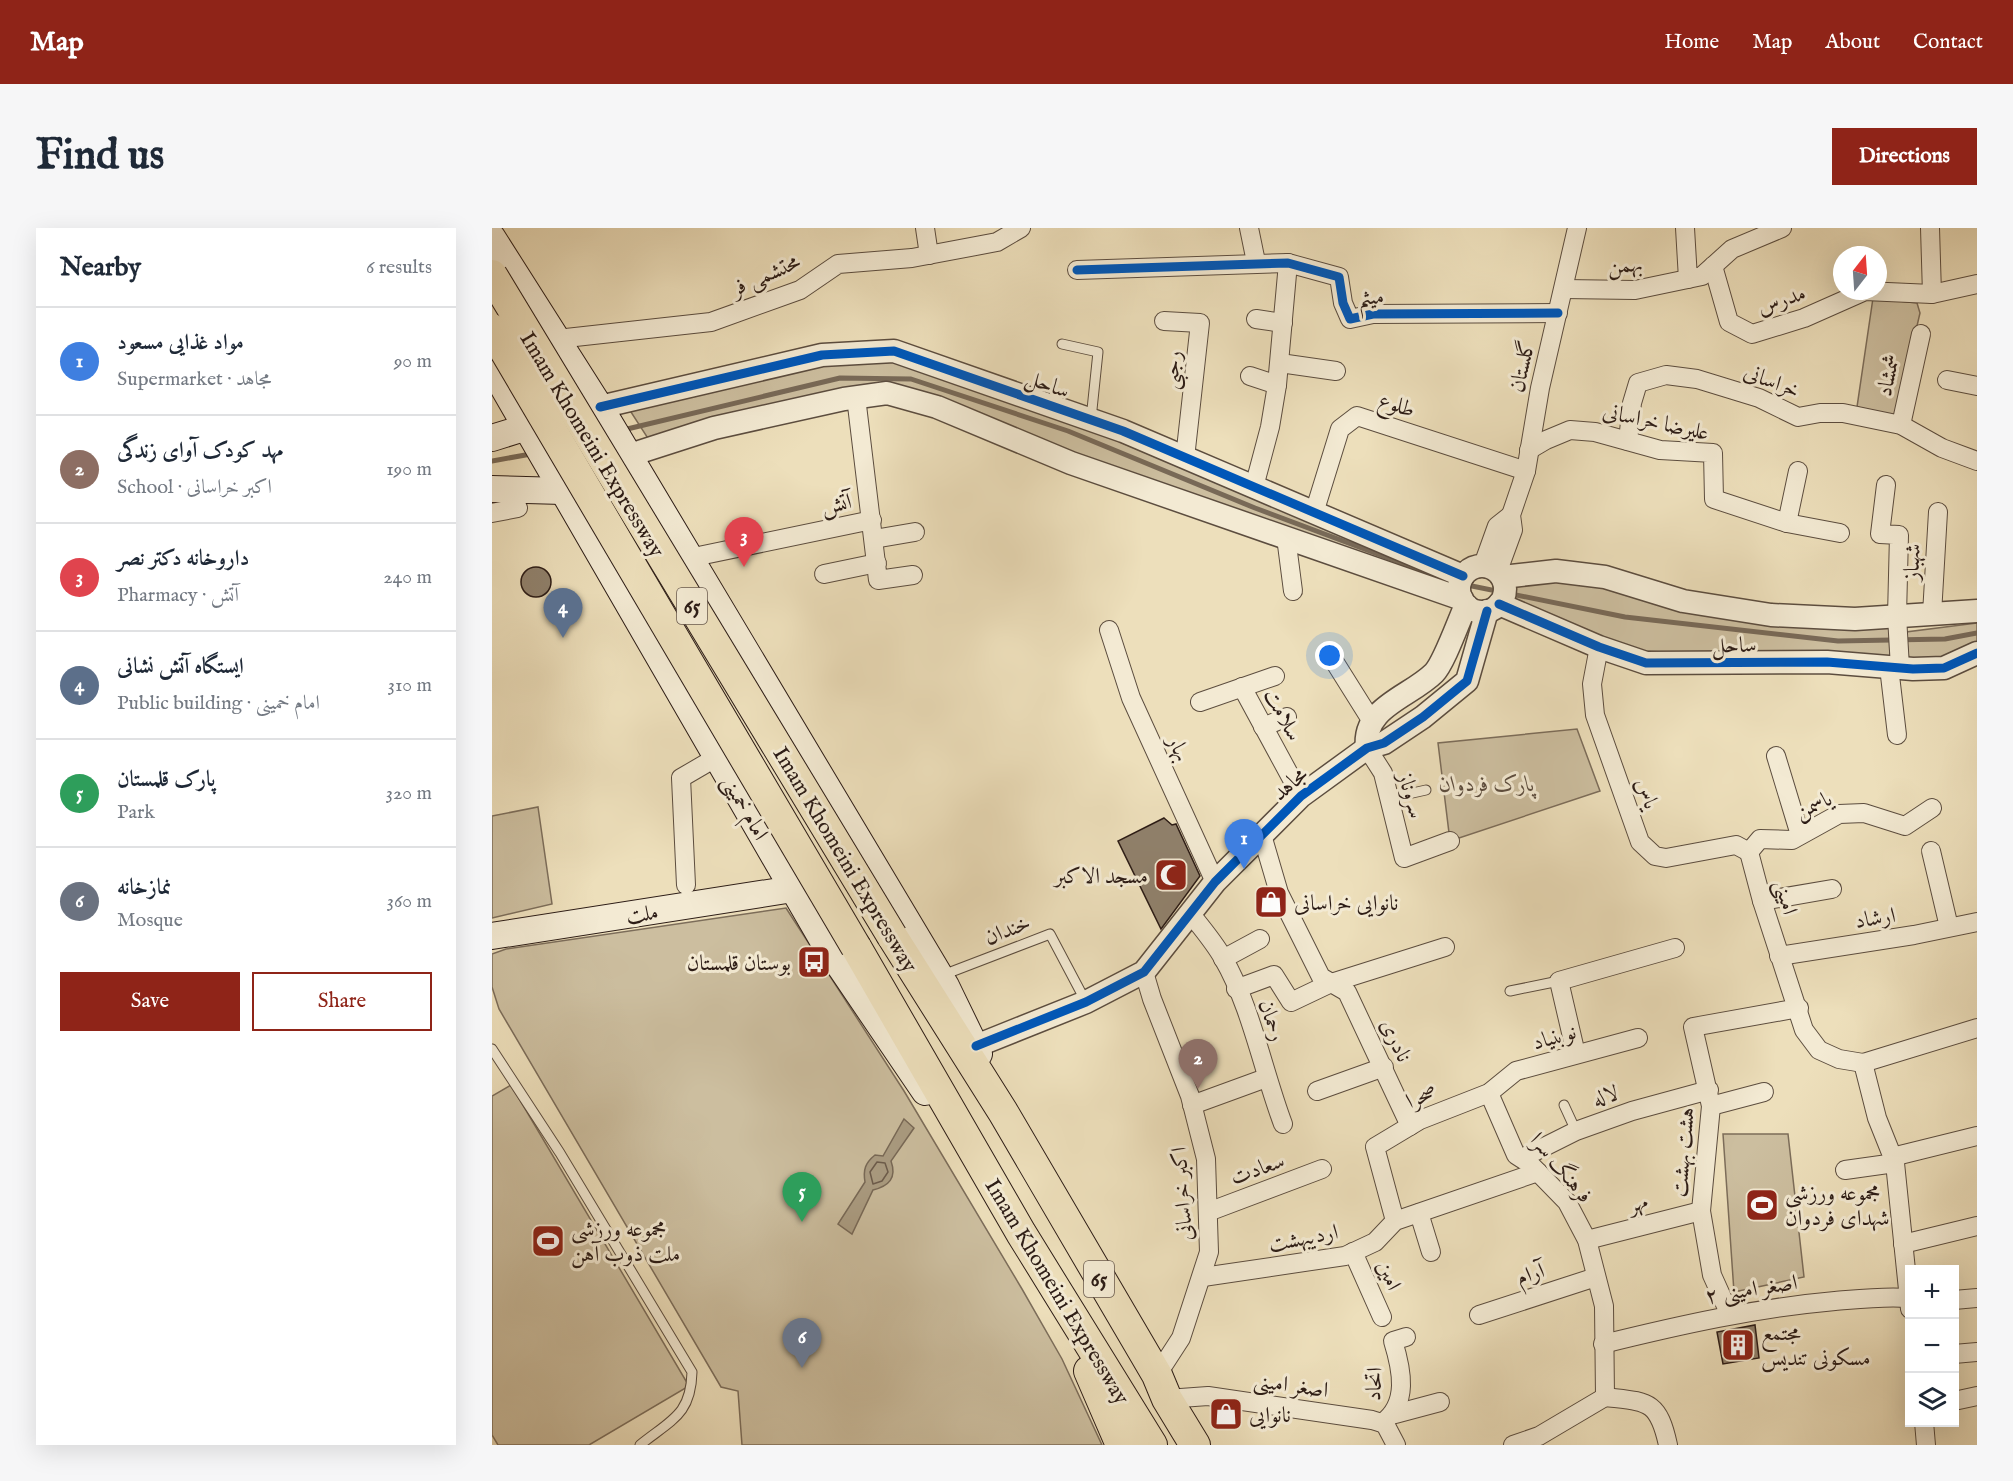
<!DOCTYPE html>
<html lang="en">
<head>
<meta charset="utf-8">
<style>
  body { margin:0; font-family:"IM FELL English",Amiri,serif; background:#f6f6f7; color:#1f2937 }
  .controls { position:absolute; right:18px; bottom:18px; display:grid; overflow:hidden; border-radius:0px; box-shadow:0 6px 24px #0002 }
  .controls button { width:54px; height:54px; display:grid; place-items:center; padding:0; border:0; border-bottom:2px solid #e0e1e3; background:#fff; color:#1f2937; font:30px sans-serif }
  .compass { position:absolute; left:1341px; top:18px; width:54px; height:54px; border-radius:50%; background:#fff; box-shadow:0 6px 24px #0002; rotate:17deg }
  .you { position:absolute; left:838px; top:428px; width:21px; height:21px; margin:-15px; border:4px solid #fff; border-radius:50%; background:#1a73e8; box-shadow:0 0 0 9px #1a73e833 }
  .badge { display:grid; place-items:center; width:39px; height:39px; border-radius:50%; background:#8f2418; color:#fff; font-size:20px; font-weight:700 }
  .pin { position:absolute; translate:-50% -50px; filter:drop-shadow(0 2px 3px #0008) }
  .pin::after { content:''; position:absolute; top:32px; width:21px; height:18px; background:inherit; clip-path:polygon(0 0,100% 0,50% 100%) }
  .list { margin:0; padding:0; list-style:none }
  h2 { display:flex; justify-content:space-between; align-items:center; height:78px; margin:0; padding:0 24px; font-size:26px }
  h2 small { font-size:20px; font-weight:400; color:#747a83 }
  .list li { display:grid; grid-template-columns:39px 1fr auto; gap:18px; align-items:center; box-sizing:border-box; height:108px; padding:0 24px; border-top:2px solid #e0e1e3 }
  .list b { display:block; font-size:22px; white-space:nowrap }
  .list p { margin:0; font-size:20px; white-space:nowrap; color:#747a83 }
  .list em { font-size:20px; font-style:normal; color:#747a83 }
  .actions { display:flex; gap:12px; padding:18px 24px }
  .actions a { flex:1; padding:14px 0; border:2px solid #8f2418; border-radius:0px; text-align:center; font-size:21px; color:#8f2418 }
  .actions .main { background:#8f2418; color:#fff }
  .icon { flex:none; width:33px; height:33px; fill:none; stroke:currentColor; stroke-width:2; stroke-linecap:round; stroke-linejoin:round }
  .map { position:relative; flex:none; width:1485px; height:1217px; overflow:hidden; border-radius:0px }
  header { display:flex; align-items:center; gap:36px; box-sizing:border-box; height:84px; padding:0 30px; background:#8f2418; color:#fff }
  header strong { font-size:28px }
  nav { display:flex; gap:33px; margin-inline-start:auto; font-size:21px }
  .intro { display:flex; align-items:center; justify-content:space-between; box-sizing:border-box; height:144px; padding:0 36px }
  h1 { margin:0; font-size:42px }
  .button { padding:15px 27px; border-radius:0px; background:#8f2418; color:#fff; font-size:21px; font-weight:700 }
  main { display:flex; gap:36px; padding:0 36px }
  aside { flex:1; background:#fff; border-radius:0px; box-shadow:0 6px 24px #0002 }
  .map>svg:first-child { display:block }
</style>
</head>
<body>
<header>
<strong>Map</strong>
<nav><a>Home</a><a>Map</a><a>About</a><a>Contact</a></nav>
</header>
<div class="intro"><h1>Find us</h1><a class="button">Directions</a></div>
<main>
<aside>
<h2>Nearby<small>6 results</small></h2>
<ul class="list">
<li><span class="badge" style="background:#3f7fe0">1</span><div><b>مواد غذایی مسعود</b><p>Supermarket · مجاهد</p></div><em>90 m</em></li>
<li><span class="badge" style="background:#8d6e63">2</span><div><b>مهد کودک آوای زندگی</b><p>School · اکبر خراسانی</p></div><em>190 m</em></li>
<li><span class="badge" style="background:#e0444e">3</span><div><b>داروخانه دکتر نصر</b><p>Pharmacy · آتش</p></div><em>240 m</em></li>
<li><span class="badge" style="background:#5c6f8a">4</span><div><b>ایستگاه آتش نشانی</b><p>Public building · امام خمینی</p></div><em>310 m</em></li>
<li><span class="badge" style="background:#2e9e5b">5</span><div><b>پارک قلمستان</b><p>Park</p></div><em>320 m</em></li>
<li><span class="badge" style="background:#6b7280">6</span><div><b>نمازخانه</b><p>Mosque</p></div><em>360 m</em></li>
</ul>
<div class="actions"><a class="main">Save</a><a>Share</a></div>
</aside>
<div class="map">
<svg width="1485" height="1217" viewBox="0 0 1485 1217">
  <rect width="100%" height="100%" fill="#eddfbb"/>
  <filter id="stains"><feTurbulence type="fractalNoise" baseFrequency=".00333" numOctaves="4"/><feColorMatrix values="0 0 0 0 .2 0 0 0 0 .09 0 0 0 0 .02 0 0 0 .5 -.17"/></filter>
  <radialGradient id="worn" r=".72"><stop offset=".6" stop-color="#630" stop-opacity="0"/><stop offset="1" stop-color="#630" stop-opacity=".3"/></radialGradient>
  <g fill="#ccbe9f" stroke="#7c6d5a" stroke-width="1.5">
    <path d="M1381,70l44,5 3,10 -24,103 -39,-9z"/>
    <path d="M401,131l131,43 425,177 2,10 -552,-200 -250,51 -20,-31 192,-46z"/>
    <path d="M1069,352l328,44 1,37 -251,-10 -130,-49 7,-15z"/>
    <path d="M1485,395v19l-37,18 -31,1 -3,-29z"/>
    <path d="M1085,501l23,62 -150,50 -12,-98z"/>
    <path d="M46,579l14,97 -60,14v-102z"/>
    <path d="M294,680l118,183 118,198 40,70 40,86h-360l-4,-54 -17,-4 -222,-378 -7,-22v-33l14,-5z"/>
    <path d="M19,857l178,301 -100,59h-91l-6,-10v-339z"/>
    <path d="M1231,906h65l16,143 -70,15z"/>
  </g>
  <path fill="#ab9d83" stroke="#786957" stroke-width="1.5" d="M412,891l10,9 -23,33c6,17 -2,25 -18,29l-21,44 -14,-10 27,-42c-2,-12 0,-19 10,-27l8,1z"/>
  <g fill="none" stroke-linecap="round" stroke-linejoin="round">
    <path stroke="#6c5c4c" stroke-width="1.5" d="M385,934l8,1 3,9 -6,9 -9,3 -3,-12z"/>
    <g stroke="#786957" stroke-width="5">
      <path d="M131,202l217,-52 71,1 157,52 187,77 195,73"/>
      <path d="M0,233l39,-7"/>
      <path d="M970,356l163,33 213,24 107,-2 32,-6"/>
    </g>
  </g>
  <g fill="#90816c" stroke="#2c1c16" stroke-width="1.5">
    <circle cx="44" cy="354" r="15"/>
    <path d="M672,590l8,7 4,-1 24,52 -39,53 -43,-88z"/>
    <path d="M1263,1097l4,33 -36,6 -6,-32z"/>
  </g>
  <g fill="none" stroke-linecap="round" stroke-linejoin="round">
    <g stroke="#5c4d3f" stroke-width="11">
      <g id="service">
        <path d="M570,116l36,8 -7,67"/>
        <path d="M898,570l36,-8"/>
        <path d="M451,747l107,-41 36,68"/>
        <path d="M1018,763l49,-10"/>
        <path d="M0,821l68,104 132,219c-1,43 -21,48 -52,73"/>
        <path d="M1072,877l12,26"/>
      </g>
    </g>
    <g stroke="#5c4d3f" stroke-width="20">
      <g id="minor">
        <path d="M433,0l4,27"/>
        <path d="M757,0l7,34"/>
        <path d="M1193,0l3,51"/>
        <path d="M1438,0l2,66"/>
        <path d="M1221,38l16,56 23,12 52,-16 61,-27 67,3 45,-10"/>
        <path d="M585,42l211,-7 51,14 4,26 7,16 23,-5 185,-1"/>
        <path d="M1072,61l71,1 67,-14 30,-27 50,-21"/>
        <path d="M764,91l27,4"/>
        <path d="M672,93l36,2 -15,135"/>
        <path d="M65,111l154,-17 89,-32 38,-26 74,-6 85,-16 24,-14"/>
        <path d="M788,135l56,8"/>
        <path d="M758,148l27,9"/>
        <path d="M1455,152l30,6"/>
        <path d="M364,169l22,183 35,-5"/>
        <path d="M1409,197l20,-91"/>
        <path d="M1136,213l4,-38 6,-20 28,-8 31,4 62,19 39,19 22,-4h23l58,12 41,23 35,13"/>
        <path d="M1037,222l17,-10 24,-10 25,2 65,18 53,3 1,46 73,24 53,10"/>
        <path d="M1394,257l-6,49 19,1 -2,81 3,52"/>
        <path d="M762,259l16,-60 7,-42 11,-122"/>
        <path d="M0,285l26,-5"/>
        <path d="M822,285l26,-84 17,-13 169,55"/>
        <path d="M1295,295l11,-52"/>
        <path d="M794,309l7,54"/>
        <path d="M382,311l41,-7"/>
        <path d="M197,330l183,-38"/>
        <path d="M991,337l14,-39 14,-11"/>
        <path d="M1006,343l15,-41 -2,-15 15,-44 14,-83 37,-160"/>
        <path d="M332,346l53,-11"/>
        <path d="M1440,386l6,-102"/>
        <path d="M617,402l22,68 84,184"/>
        <path d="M1107,419l-7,37 3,31 45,127 15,14 11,2 70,-13 13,7"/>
        <path d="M842,433l37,59"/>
        <path d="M1397,439l8,68"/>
        <path d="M750,459l59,109"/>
        <path d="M708,474l75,-26"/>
        <path d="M771,499l24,-10"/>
        <path d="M875,520l16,25 21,85 46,-17"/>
        <path d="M1284,528l24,79"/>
        <path d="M770,607l17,58 42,84 26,15 63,134"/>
        <path d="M1439,623l18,76"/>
        <path d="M1257,624l13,49 42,129 15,20 20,9 24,4"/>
        <path d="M1257,624l11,-13 32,1 47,-26 25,-1 41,13 27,-18"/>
        <path d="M194,657l-5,-107 36,-21"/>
        <path d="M1270,673l70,-12"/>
        <path d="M698,685c11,14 24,29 33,45 28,48 40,113 60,166"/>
        <path d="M1287,728l135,-21 63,-13"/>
        <path d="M731,731l37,-20"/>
        <path d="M652,744l8,27 38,97 16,63 3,93 -28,86 -24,37"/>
        <path d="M744,761l38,-14 17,27 40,-19 114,-36"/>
        <path d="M1084,826l-17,-73 116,-33"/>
        <path d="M1371,835l14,55 18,45 15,146"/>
        <path d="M1371,835l114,-35"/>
        <path d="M825,863l67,-24"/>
        <path d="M997,865l27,62 14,9 37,38 20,38 17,66 1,91 -66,39 -26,9"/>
        <path d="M700,877l74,-27"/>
        <path d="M1219,878l53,-14"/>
        <path d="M1400,929l85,-21"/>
        <path d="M1030,930l54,-27 56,-20 77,-21"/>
        <path d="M1353,942l50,-7"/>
        <path d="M716,984l114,-43"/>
        <path d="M927,985l12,39"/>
        <path d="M903,993l-20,-74 45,-27 69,-27 27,-22 122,-33"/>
        <path d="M1095,1012l114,-29"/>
        <path d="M1411,1016l74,-18"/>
        <path d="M861,1024l29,65"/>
        <path d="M711,1049l142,-21 30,-14 20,-21 143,-49"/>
        <path d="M1462,1072l23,-2"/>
        <path d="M987,1087l117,-38"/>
        <path d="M1238,1087l-18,-40 -11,-64 10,-105 -18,-79 106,-19"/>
        <path d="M1111,1116c77,-19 153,-36 232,-43 24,-2 49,-5 73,-3"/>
        <path d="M1462,1126l23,-2"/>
        <path d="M1113,1169c42,5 53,2 63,48"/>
        <path d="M675,1171l41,-3 164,24 13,4 11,21"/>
        <path d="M1462,1173l23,-5"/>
        <path d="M903,1186l45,-12"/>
        <path d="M1432,1194l2,23"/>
        <path d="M890,1195c27,-19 20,-53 11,-82l13,-4"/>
      </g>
    </g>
    <g stroke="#5c4d3f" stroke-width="25">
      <g id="tertiary">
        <path d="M108,179l222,-52 72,-4 229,80 340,145"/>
        <path d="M135,228l87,-28 130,-29 43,-6 50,14 134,56 391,136"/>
        <circle cx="990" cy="361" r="23"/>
        <path d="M1010,349l54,-6 49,6 78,24 88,14 84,4 122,-8"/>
        <path d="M1007,376l100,43 47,16 181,-1 86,7 31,-1 33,-15"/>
        <path d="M875,520c-5,-41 43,-51 67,-75 10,-10 25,-53 32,-68"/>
        <path d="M484,818l110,-44 58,-30 71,-90 86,-86 66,-48 17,-5 39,-26 44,-36 20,-70"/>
      </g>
    </g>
    <g stroke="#2c1c16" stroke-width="28">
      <g id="secondary">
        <path d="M0,9l108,170 346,579 33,68"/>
        <path d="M0,140l334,578 99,146"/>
        <path d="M0,210l35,-11"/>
        <path d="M0,261l71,2"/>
        <path d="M0,708l301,-47"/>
      </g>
    </g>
    <g stroke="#2c1c16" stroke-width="32">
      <g id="trunk">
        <path d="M400,708l111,176 154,263 10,24 28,46"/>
        <path d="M364,719l165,286 131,212"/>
        <path d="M597,1143l32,74"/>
      </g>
    </g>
    <use href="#service" stroke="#f3ead3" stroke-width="9"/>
    <use href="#minor" stroke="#f3ead3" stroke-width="18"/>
    <use href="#tertiary" stroke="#f3ead3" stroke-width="22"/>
    <use href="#secondary" stroke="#f3ead3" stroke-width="26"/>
    <use href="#trunk" stroke="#eddfbb" stroke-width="30"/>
    <g stroke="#2c1c16" stroke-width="32" stroke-linecap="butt">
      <g id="trunk-bridge">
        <path d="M0,47l400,661"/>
        <path d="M0,101l364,618"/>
      </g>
    </g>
    <use href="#trunk-bridge" stroke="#eddfbb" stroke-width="30"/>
    <g stroke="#f3ead3" stroke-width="13">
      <g id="cycleway">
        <path d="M585,42l211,-7 51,14 4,26 7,16 23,-5 185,-1"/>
        <path d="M108,179l222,-52 72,-4 229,80 340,145"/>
        <path d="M1007,376l100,43 47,16 181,-1 86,7 31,-1 33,-15"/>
        <path d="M484,818l110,-44 58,-30 71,-90 86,-86 66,-48 17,-5 39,-26 44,-36 20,-70"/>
      </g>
    </g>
    <use href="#cycleway" stroke="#0057b8" stroke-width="9"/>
  </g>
  <defs>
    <g id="mosque-square" transform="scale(1.725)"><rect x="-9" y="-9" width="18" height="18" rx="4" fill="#8f2418" stroke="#f3ead3"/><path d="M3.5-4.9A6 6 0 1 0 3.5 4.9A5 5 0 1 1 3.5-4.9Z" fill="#fff"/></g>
    <g id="shop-square" transform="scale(1.725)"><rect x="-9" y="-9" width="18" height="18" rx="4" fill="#8f2418" stroke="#f3ead3"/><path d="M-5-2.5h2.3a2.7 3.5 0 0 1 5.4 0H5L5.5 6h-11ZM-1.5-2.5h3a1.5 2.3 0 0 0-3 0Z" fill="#fff"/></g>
    <g id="bus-square" transform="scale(1.725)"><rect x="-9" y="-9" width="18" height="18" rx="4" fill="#8f2418" stroke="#f3ead3"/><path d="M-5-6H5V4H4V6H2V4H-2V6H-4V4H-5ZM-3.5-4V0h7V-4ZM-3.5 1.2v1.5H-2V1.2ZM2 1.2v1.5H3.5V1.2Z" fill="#fff"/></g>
    <g id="stadium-square" transform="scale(1.725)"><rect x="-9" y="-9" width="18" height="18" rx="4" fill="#8f2418" stroke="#f3ead3"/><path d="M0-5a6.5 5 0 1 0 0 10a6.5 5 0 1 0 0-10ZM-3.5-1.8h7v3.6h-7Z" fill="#fff"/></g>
    <g id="building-square" transform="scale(1.725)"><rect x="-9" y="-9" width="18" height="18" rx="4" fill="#8f2418" stroke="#f3ead3"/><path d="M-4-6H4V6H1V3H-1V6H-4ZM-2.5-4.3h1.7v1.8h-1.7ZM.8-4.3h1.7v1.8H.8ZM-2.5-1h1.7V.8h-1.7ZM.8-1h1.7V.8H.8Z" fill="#fff"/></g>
  </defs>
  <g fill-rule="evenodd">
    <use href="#mosque-square" x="679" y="647"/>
    <use href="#shop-square" x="779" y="674"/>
    <use href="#bus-square" x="322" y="734"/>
    <use href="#stadium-square" x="1270" y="977"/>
    <use href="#stadium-square" x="56" y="1013"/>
    <use href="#building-square" x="1246" y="1117"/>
    <use href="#shop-square" x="734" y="1186"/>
  </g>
  <g text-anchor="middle" stroke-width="6" stroke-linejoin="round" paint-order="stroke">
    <g fill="#f3ead3" stroke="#685a4f" stroke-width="1.5">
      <rect x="185" y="360" width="30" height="36" rx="4.5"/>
      <rect x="592" y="1033" width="30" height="36" rx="4.5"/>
    </g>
    <g font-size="21" font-weight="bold" fill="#2c1c16">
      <text x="200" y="385">65</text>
      <text x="607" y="1058">65</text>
    </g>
    <g font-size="22" fill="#2c1c16" stroke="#f3ead3">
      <text transform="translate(1133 36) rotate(-4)" y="8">بهمن</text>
      <text transform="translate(273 46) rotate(-24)" y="8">محتشمی فر</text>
      <text transform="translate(879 68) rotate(-4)" y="8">میثم</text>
      <text transform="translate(1289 71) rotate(-19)" y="8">مدرس</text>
      <text transform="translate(1029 138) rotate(-77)" y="8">گلستان</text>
      <text transform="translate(679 142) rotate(-84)" y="8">رجبی</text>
      <text transform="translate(1395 147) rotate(-78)" y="8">شمشاد</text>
      <text transform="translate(1280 152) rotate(21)" y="8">خراسانی</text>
      <text transform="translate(556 155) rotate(20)" y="8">ساحل</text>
      <text transform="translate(905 176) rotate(18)" y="8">طلوع</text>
      <text transform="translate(1164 193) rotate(12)" y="8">علیرضا خراسانی</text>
      <text transform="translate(101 216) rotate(59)" y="8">Imam Khomeini Expressway</text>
      <text transform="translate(344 275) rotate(-12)" y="8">آتش</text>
      <text transform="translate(1419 334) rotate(-87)" y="8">شهباز</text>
      <text transform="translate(1242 416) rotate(-1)" y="8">ساحل</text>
      <text transform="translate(792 486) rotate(62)" y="8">سلامت</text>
      <text transform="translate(688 520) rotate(65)" y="8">بهار</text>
      <text transform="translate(797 555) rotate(-41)" y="8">مجاهد</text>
      <text transform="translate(1156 565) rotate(70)" y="8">یاس</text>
      <text transform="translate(920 567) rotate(74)" y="8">سروناز</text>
      <text transform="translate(1321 576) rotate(-24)" y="8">یاسمن</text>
      <text transform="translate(254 579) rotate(60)" y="8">امام خمینی</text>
      <text transform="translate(354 631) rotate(59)" y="8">Imam Khomeini Expressway</text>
      <text transform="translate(1295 669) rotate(75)" y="8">امینی</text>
      <text transform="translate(150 685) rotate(-9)" y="8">ملت</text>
      <text transform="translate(1383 689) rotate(-9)" y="8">ارشاد</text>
      <text transform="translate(515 701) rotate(-21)" y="8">خندان</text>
      <text transform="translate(781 792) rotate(71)" y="8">رحمان</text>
      <text transform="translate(1062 808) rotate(-16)" y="8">نوبنیاد</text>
      <text transform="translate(905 812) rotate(65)" y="8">نادری</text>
      <text transform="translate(929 867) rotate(-24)" y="8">صحرا</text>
      <text transform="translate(1113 867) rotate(-19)" y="8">لاله</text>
      <text transform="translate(1190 924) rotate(-85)" y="8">هشت بهشت</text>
      <text transform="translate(1070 939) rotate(50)" y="8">فرهنگ سرا</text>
      <text transform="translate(765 940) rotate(-20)" y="8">سعادت</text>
      <text transform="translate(689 966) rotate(-94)" y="8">اکبر خراسانی</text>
      <text transform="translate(1146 974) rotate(-14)" y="8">مهر</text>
      <text transform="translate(811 1009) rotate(-11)" y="8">اردیبهشت</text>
      <text transform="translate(1038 1045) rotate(-18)" y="8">آرام</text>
      <text transform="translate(898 1047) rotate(66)" y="8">امین</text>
      <text transform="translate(1259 1060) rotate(-9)" y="8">۲ اصغر امینی</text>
      <text transform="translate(566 1063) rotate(59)" y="8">Imam Khomeini Expressway</text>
      <text transform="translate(799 1156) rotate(8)" y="8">اصغر امینی</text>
      <text transform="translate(881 1156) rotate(-87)" y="8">اتحاد</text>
    </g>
    <g font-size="22" font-style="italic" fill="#5c4d3f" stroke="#f3ead3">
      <text x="995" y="563">پارک فردوان</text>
    </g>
    <g font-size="22" fill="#2c1c16" stroke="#f3ead3" text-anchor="start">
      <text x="656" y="655" text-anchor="end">مسجد الاکبر</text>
      <text x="802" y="682">نانوایی خراسانی</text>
      <text x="299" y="742" text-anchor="end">بوستان قلمستان</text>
      <text x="1293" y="972">مجموعه ورزشی<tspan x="1293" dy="25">شهدای فردوان</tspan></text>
      <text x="79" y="1008">مجموعه ورزشی<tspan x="79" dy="25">ملت ذوب آهن</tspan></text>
      <text x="1269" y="1112">مجتمع<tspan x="1269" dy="25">مسکونی تندیس</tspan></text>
      <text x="757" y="1194">نانوایی</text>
    </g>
  </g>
  <rect width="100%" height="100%" filter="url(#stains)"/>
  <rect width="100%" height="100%" fill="url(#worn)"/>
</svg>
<div class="controls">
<button>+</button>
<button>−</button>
<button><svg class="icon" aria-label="layers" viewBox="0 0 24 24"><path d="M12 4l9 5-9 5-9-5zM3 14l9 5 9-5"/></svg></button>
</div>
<svg class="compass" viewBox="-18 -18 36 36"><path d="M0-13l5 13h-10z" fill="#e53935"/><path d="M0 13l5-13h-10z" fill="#747a83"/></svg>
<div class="you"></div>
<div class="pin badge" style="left:752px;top:641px;background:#3f7fe0">1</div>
<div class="pin badge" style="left:706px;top:861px;background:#8d6e63">2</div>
<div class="pin badge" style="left:252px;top:339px;background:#e0444e">3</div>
<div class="pin badge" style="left:71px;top:410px;background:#5c6f8a">4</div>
<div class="pin badge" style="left:310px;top:994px;background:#2e9e5b">5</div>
<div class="pin badge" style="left:310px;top:1140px;background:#6b7280">6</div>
</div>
</main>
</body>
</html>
